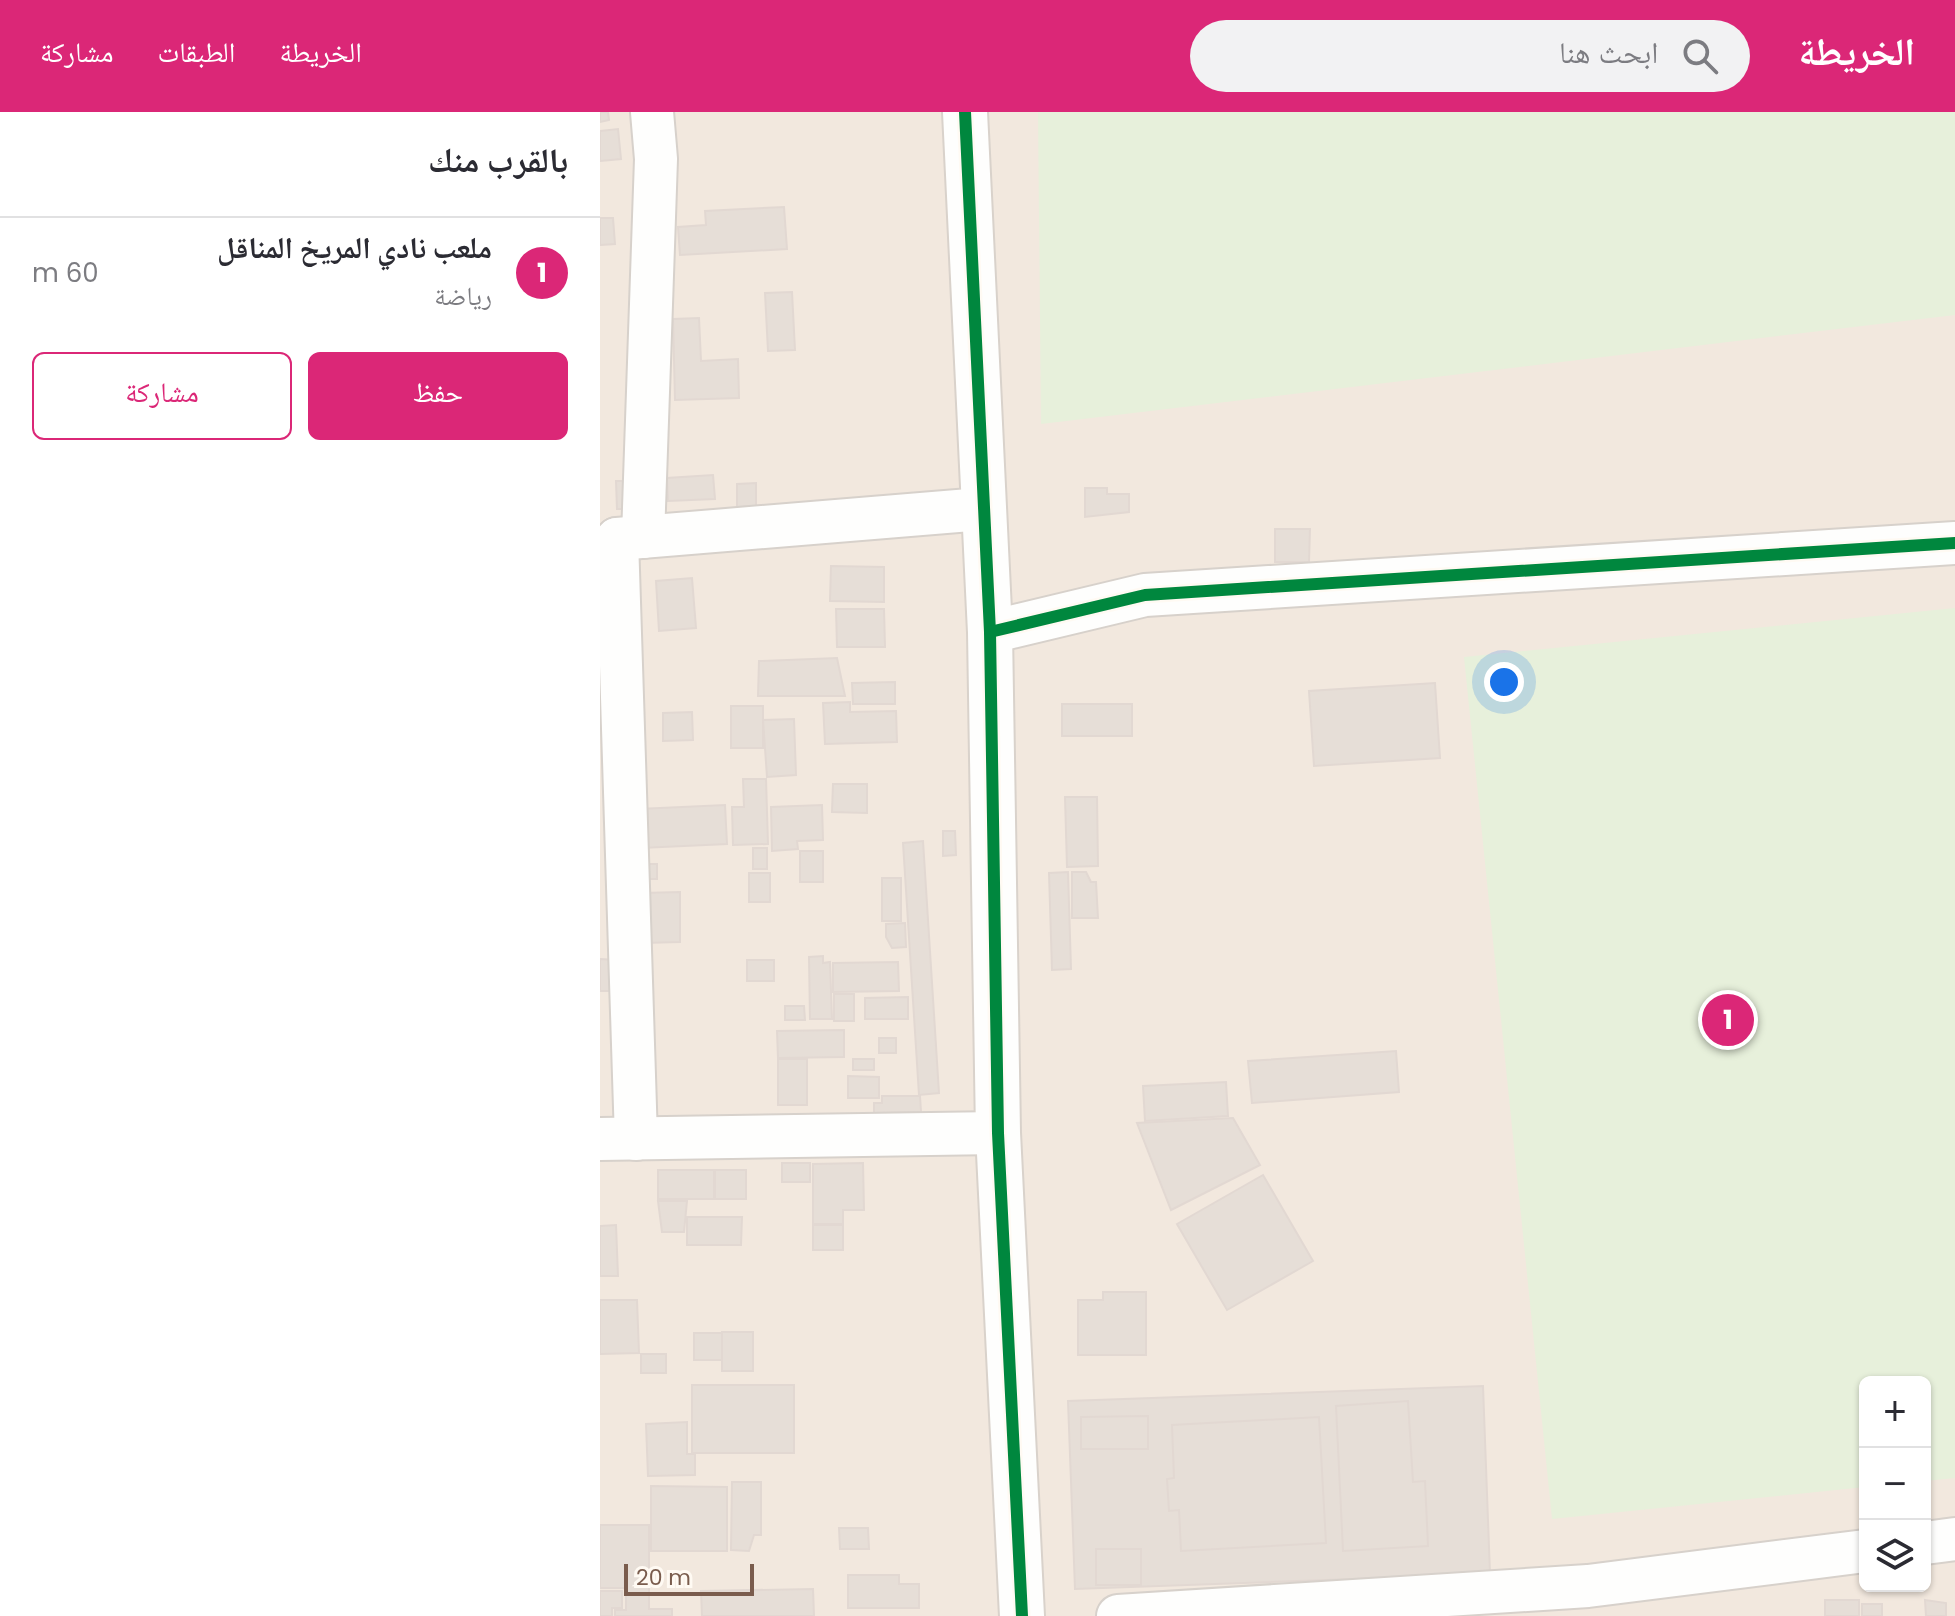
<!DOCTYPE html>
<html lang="ar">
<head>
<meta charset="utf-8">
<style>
  body { margin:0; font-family:Poppins,"Noto Naskh Arabic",sans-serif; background:#f2f2f3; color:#2b2b33; direction:rtl }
  .controls { position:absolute; right:24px; bottom:24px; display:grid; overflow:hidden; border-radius:12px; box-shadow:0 2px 6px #0004 }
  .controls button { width:72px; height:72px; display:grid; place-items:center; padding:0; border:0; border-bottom:2px solid #e1e1e2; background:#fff; color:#2b2b33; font:40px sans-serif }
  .scale { position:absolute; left:24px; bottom:20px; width:130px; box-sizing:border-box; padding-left:8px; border:4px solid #7a5c4d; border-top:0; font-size:22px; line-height:28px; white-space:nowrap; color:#7a5c4d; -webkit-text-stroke:6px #fffaf3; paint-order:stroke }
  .you { position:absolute; left:904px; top:570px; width:28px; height:28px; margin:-20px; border:6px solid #fff; border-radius:50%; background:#1a73e8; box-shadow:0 0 0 12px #1a73e833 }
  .badge { display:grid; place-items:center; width:52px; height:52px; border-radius:50%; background:#db2777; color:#fff; font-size:26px; font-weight:700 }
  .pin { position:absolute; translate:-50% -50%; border:4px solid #fff; box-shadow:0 2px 8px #0006 }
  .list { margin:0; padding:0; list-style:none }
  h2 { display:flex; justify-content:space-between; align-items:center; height:104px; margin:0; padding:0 32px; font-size:34px }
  h2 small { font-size:26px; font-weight:400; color:#7c7c81 }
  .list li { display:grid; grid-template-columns:52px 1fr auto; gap:24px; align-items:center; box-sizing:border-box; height:112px; padding:0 32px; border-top:2px solid #e1e1e2 }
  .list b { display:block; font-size:30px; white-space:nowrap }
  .list p { margin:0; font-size:26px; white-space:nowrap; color:#7c7c81 }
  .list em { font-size:26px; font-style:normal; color:#7c7c81 }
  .actions { display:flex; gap:16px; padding:24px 32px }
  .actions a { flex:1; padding:18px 0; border:2px solid #db2777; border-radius:12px; text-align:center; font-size:28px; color:#db2777 }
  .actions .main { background:#db2777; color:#fff }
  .icon { flex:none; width:44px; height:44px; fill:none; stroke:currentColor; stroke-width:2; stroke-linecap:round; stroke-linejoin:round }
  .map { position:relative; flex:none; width:1355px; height:1504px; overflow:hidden; direction:ltr }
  header { display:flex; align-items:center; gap:48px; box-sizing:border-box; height:112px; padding:0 40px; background:#db2777; color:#fff }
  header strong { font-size:38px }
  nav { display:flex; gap:44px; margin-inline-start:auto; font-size:28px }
  .search { width:560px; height:72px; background:#f2f2f3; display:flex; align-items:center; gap:20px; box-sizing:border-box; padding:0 28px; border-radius:44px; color:#7c7c81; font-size:30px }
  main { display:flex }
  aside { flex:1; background:#fff }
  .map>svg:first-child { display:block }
</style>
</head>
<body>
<header>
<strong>الخريطة</strong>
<div class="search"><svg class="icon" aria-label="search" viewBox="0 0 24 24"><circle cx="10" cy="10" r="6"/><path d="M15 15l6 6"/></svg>ابحث هنا</div>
<nav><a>الخريطة</a><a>الطبقات</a><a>مشاركة</a></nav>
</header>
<main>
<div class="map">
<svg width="1355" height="1504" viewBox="0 0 1355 1504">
  <rect width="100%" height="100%" fill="#f9f5f0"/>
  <path fill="#f2e8de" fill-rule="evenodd" d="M0,0h1355v1504h-1355zM1265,1270h60v204h-60z"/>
  <g fill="#e7f0db">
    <path d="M438,0h917v203l-914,109z"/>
    <path d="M1355,496v870l-30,3v-99h-60v105l-313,32 -88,-862z"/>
  </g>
  <g fill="#e6ded7" stroke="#e2d8d2" stroke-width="2">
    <path d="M0,0h8l1,8 -9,2z"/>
    <path d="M18,17l3,30 -21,2v-30z"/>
    <path d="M184,95l3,42 -107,6 -2,-28 28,-2 -1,-14z"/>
    <path d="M0,106h13l2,26 -15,1z"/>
    <path d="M192,180l3,58 -27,1 -3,-58z"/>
    <path d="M99,206l2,43 37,-2 1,39 -64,2 -2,-81z"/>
    <path d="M113,363l2,24 -47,2 -1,-23z"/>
    <path d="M16,369h15l1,28h-15z"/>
    <path d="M156,371v23l-19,1v-23z"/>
    <path d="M485,376h22v6h22v18l-44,5z"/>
    <path d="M675,417h35l-1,33h-34z"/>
    <path d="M231,454l53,1v35l-54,-1z"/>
    <path d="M92,466l4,50 -37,3 -3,-50z"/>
    <path d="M236,497h48l1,38h-48z"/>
    <path d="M237,546l8,38h-87l1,-35z"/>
    <path d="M295,570v22h-42l-1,-21z"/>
    <path d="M835,571l5,75 -126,8 -5,-75z"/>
    <path d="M250,590v10l46,-1 1,31 -72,2 -2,-41z"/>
    <rect x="462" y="592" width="70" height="32"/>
    <rect x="131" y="594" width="32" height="42"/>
    <path d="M92,600l1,28 -30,1v-28z"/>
    <path d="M194,607l2,56 -29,2 -4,-57z"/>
    <path d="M143,667h23l2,65 -35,1 -1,-38h12z"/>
    <path d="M233,672h34v29l-35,-1z"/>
    <path d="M465,685h32l1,69 -31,1z"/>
    <path d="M125,693l2,39 -86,4 -2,-39z"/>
    <path d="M222,693l1,35 -26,1 1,8 -26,2 -1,-44z"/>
    <path d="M343,719h12l1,24 -13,1z"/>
    <path d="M323,729l16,252 -20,2 -16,-252z"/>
    <rect x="153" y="736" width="14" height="21"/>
    <rect x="200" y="739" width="23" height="31"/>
    <path d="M39,752h18v15h-17z"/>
    <path d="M468,760l3,97 -19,1 -3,-97z"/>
    <path d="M472,760h14l5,10h5l2,36h-26z"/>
    <rect x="149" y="761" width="21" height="29"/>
    <rect x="282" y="766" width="19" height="43"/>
    <path d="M80,780v50l-37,1 -1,-50z"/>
    <path d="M305,811l1,24 -14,1 -6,-11v-13z"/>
    <path d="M223,844v7l7,-1 2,57h-22l-1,-62z"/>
    <path d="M0,847l16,1 -1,31h-15z"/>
    <rect x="147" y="848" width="27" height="21"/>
    <path d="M298,850l1,29 -66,1v-29z"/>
    <rect x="234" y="882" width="20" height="27"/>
    <path d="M308,885v22h-43v-21z"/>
    <path d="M185,894h19l1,14h-20z"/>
    <path d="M244,918v27l-66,1 -1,-27z"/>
    <rect x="279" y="926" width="17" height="15"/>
    <path d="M796,939l3,41 -147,11 -4,-42z"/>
    <rect x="178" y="947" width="29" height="46"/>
    <rect x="253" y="947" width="21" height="11"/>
    <path d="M248,964l31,1v21h-31z"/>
    <path d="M626,970l2,34 -83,5 -2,-35z"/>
    <path d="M282,984h38l1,16 -47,1v-10h8z"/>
    <path d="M633,1006l27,47 -89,45 -34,-87z"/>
    <rect x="182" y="1051" width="28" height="19"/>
    <path d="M263,1051l1,47h-21v14h-30v-60z"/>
    <rect x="58" y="1058" width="56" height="29"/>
    <rect x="115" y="1058" width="31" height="29"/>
    <path d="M663,1063l50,86 -86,49 -50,-86z"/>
    <path d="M58,1089h29l-3,31h-22z"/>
    <path d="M87,1105h55l-1,28h-54z"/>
    <path d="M16,1113l2,51h-18v-50z"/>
    <rect x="213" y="1113" width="30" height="25"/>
    <path d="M503,1180h43v63h-68v-55h25z"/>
    <path d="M0,1188h37l2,53 -39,1z"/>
    <rect x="122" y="1220" width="31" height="39"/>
    <rect x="94" y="1221" width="28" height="27"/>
    <rect x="41" y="1242" width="25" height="19"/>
    <rect x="92" y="1273" width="102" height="68"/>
    <path d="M883,1274l7,188 -415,15 -7,-188z"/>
    <path d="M808,1289l5,81 12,-1 3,65 -85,5 -7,-145z"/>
    <path d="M548,1304v33h-67v-32z"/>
    <path d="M719,1305l7,126 -145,8 -2,-41 -10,1 -2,-32 7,-1 -2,-53z"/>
    <path d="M87,1310v32h8v21l-47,1 -2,-52z"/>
    <path d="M132,1370h29v53h-7l-5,16 -18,-1z"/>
    <path d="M51,1374l76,1v64h-76z"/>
    <path d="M0,1413h49v84h23v7h-57v-6h11v-22h-26z"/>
    <path d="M239,1416h29l1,21h-29z"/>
    <rect x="496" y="1437" width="45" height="36"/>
    <path d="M248,1463h51v9h20v24h-71z"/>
    <path d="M213,1477l1,27h-112l-1,-25z"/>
    <path d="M0,1479h22v17h-10v8h-12z"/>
    <rect x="1225" y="1488" width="34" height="16"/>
    <path d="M1325,1488l21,3v13h-20z"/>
    <rect x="1262" y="1492" width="20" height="12"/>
  </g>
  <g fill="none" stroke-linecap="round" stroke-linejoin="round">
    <g stroke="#d7d1cb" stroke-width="46">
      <g id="street">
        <path d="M43,425l13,-378 -4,-47"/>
        <path d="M17,427l19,600"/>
        <path d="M17,427l365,-30"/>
        <path d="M390,520l155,-37 810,-52"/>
        <path d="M0,1027l398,-6"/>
        <path d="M1325,1431l30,-4"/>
        <path d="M518,1504l470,-30 277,-35"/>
      </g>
    </g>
    <g stroke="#d9d2cb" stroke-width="48">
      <path id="secondary" d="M365,0l25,520 8,501 24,483"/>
    </g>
    <use href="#street" stroke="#fefefd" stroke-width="42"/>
    <use href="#secondary" stroke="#fefefd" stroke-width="44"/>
    <g stroke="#fffaf3" stroke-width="17">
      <g id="cycleway">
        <path d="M365,0l25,520 8,501 24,483"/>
        <path d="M390,520l155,-37 810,-52"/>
      </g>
    </g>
    <use href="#cycleway" stroke="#00873e" stroke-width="12"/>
  </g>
</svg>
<div class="controls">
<button>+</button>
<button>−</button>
<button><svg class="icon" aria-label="layers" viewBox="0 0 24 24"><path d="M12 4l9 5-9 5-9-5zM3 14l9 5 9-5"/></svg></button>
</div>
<div class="scale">20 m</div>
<div class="you"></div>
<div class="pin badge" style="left:1128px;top:908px">1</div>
</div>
<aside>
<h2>بالقرب منك<small></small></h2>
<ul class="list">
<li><span class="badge">1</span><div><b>ملعب نادي المريخ المناقل</b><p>رياضة</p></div><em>60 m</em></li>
</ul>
<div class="actions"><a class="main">حفظ</a><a>مشاركة</a></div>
</aside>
</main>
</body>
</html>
